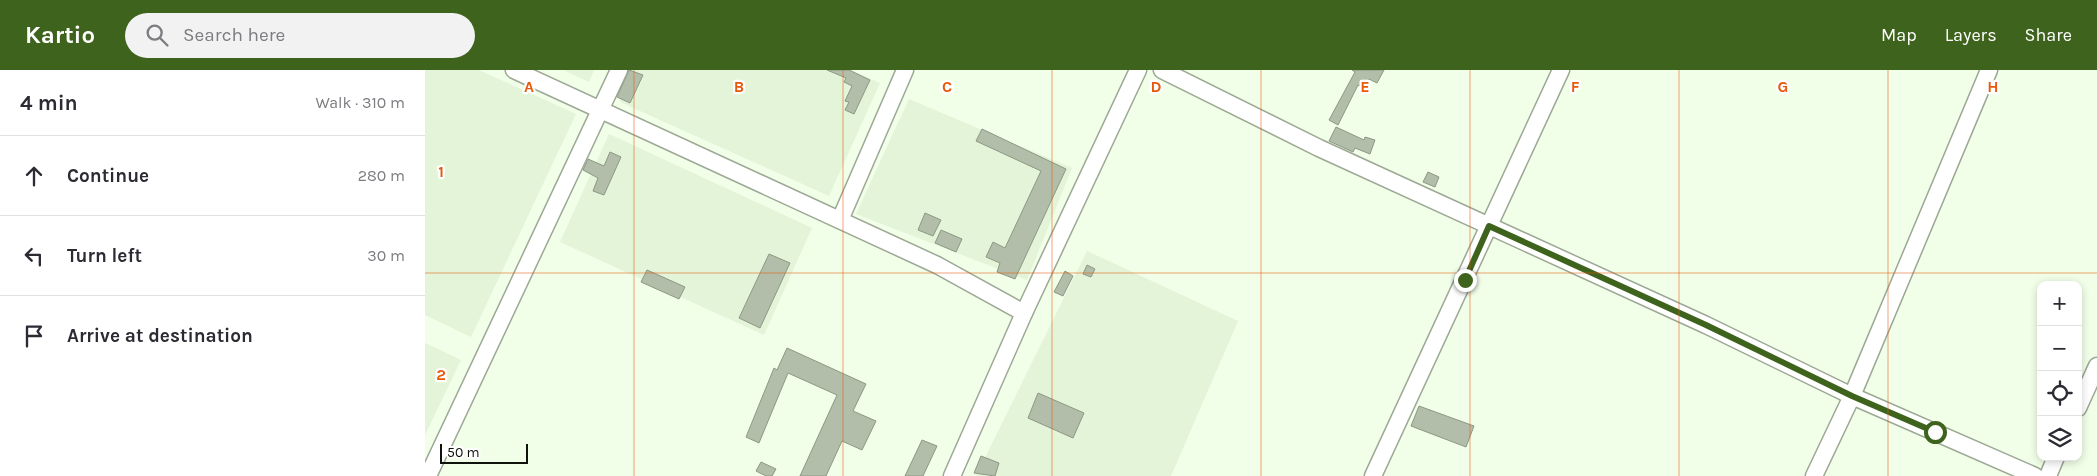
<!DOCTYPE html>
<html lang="en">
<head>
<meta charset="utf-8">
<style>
  body { margin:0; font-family:Karla,sans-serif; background:#f2f2f3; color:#2b2b33 }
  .controls { position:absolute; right:15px; bottom:15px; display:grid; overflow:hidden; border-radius:10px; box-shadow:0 2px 8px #0003 }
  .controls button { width:45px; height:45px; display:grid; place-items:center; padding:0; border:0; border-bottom:1px solid #e1e1e2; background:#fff; color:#2b2b33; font:25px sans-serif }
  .scale { position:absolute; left:15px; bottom:12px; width:88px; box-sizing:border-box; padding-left:5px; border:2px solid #0e120b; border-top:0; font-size:14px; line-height:18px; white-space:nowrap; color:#0e120b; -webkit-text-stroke:4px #fff; paint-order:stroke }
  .stop { position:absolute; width:15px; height:15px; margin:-11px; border:4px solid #3e631c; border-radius:50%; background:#fff }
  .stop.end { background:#3e631c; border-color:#fff; box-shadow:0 1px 5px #0008 }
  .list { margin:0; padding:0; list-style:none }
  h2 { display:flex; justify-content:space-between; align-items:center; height:65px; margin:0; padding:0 20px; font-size:21px }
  h2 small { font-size:16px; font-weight:400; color:#7c7c81 }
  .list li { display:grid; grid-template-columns:32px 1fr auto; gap:15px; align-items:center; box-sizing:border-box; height:80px; padding:0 20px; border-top:1px solid #e1e1e2 }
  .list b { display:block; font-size:19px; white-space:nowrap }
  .list em { font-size:16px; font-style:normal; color:#7c7c81 }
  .icon { flex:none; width:28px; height:28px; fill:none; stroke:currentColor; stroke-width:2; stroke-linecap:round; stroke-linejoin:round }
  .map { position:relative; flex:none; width:1672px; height:406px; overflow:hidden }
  header { display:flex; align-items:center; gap:30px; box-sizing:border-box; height:70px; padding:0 25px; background:#3e631c; color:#fff }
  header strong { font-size:24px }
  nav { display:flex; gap:28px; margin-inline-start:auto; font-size:18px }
  .search { width:350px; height:45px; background:#f2f2f3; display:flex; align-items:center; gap:12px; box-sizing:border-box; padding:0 18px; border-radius:28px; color:#7c7c81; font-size:19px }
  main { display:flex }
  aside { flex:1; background:#fff }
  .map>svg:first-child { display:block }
</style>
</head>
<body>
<header>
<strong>Kartio</strong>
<div class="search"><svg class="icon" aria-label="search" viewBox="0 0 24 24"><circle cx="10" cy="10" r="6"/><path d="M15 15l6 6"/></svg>Search here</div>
<nav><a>Map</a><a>Layers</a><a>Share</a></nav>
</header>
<main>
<aside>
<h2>4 min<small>Walk · 310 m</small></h2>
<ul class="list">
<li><svg class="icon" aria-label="ahead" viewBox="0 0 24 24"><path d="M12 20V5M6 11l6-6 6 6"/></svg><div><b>Continue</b></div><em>280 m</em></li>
<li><svg class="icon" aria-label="left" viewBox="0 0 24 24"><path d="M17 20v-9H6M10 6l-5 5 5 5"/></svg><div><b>Turn left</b></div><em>30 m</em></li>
<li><svg class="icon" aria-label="arrive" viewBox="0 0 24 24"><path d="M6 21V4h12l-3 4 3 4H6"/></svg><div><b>Arrive at destination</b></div></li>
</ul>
</aside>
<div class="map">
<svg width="1672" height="406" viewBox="0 0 1672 406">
  <rect width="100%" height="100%" fill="#f1fee8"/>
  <g fill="#e3f4d8">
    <path d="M0,0h54l97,44 -105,223 -46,-22z"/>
    <path d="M138,0h31l-5,12z"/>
    <path d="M210,0h216l29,13 -51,113 -209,-94z"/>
    <path d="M484,29l163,69 -45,112 -171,-66z"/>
    <path d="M184,64l203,94 -48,107 -204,-93z"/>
    <path d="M662,181l151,70 -67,155h-195z"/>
    <path d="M0,273l36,17 -36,75z"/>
  </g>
  <g fill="#b2bea9" stroke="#8c9884">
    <path d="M204,0l14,5 -13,28 -13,-6z"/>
    <path d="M402,0h22l21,10 -16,34 -9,-4 4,-8 -4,-1 7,-15 -8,-4 2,-4z"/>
    <path d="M927,0h32l-7,13 -8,-4 -5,9 -6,-3 -20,40 -9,-5 26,-48z"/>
    <path d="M911,57l28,13 1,-3 10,3 -5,14 -15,-6 -2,4 -24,-11z"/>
    <path d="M557,59l84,40 -51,110 -18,-7 3,-9 -14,-6 7,-15 12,6 36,-77 -65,-30z"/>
    <path d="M185,82l11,5 -17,38 -11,-4 5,-13 -15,-8 5,-11 16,7z"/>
    <path d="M1003,102l11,5 -4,10 -12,-5z"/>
    <path d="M500,143l16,7 -8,16 -15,-6z"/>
    <path d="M516,160l21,9 -6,13 -21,-9z"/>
    <path d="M344,184l21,9 -30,65 -21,-10z"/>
    <path d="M662,195l8,4 -4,8 -8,-3z"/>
    <path d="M222,200l38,17 -6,12 -38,-17z"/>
    <path d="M640,201l8,5 -10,20 -9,-4z"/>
    <path d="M362,278l79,36 -13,27 23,10 -14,29 -20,-9 -16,35h-26l37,-81 -49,-22 -29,70 -13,-6 28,-69 3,2z"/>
    <path d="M613,323l46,20 -11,25 -45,-20z"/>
    <path d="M994,336l55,20 -8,21 -55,-21z"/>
    <path d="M497,370l15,6 -14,30h-18z"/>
    <path d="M556,386l18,7 -4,13 -21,-3z"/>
    <path d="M336,392l15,7 -4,7h-6l-10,-5z"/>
  </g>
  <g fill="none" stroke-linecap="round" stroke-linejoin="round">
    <g stroke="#9ca894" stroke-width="19">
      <g id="minor">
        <path d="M89,0l423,195 87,48"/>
        <path d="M737,0l157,78 387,177 146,71 183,80"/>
        <path d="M415,150l65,-150"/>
        <path d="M1653,338l19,-42"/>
        <path d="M3,406l191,-406"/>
        <path d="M527,406l72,-163 114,-243"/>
        <path d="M948,406l188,-406"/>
        <path d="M1389,406l38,-80 137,-326"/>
        <path d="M1623,406l8,-19"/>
      </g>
    </g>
    <use href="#minor" stroke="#fff" stroke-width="16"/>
  </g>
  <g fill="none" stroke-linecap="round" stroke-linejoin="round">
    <path stroke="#3e631c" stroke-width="6" d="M1040,210l24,-54 217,99 146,71 83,36"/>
  </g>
  <path fill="none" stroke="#e8590c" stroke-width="1" stroke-opacity="0.55" d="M209,0v406M418,0v406M627,0v406M836,0v406M1045,0v406M1254,0v406M1463,0v406M0,203h1672"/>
  <g font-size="16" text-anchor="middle" font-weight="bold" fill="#e8590c" stroke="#fff" stroke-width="4.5" stroke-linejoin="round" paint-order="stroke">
    <text x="104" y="22">A</text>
    <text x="314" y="22">B</text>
    <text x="522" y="22">C</text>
    <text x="731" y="22">D</text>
    <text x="940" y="22">E</text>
    <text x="1150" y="22">F</text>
    <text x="1358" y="22">G</text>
    <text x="1568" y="22">H</text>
    <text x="16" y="107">1</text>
    <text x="16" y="310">2</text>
  </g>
</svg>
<div class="controls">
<button>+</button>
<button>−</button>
<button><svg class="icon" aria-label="locate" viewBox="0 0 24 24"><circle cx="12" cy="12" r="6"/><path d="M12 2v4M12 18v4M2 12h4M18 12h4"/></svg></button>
<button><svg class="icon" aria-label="layers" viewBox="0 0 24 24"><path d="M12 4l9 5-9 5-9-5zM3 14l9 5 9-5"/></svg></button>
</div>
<div class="scale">50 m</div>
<div class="stop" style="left:1510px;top:362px"></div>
<div class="stop end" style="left:1040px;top:210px"></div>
</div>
</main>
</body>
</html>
